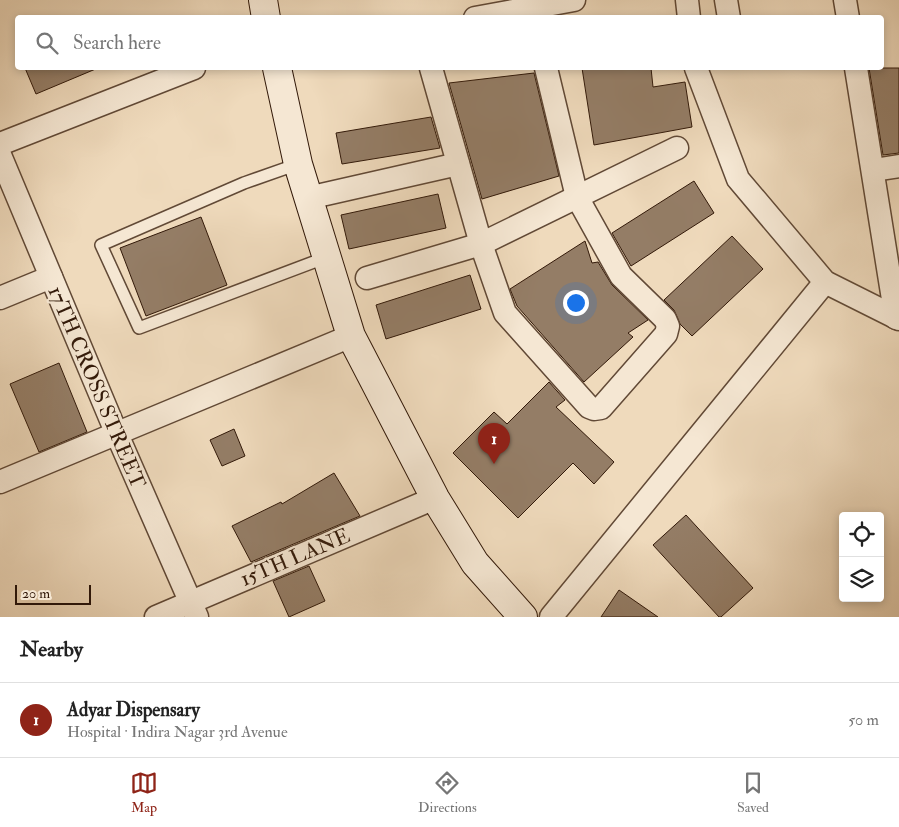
<!DOCTYPE html>
<html lang="en">
<head>
<meta charset="utf-8">
<style>
  body { margin:0; font-family:"IM FELL Double Pica",serif; background:#f6f6f6; color:#222 }
  .controls { position:absolute; right:15px; bottom:15px; display:grid; overflow:hidden; border-radius:5px; box-shadow:0 2px 8px #0003 }
  .controls button { width:45px; height:45px; display:grid; place-items:center; padding:0; border:0; border-bottom:1px solid #e0e0e0; background:#fff; color:#222; font:25px sans-serif }
  .scale { position:absolute; left:15px; bottom:12px; width:76px; box-sizing:border-box; padding-left:5px; border:2px solid #321909; border-top:0; font-size:14px; line-height:18px; white-space:nowrap; color:#321909; -webkit-text-stroke:4px #f5e7d3; paint-order:stroke }
  .you { position:absolute; left:575px; top:302px; width:18px; height:18px; margin:-12px; border:4px solid #fff; border-radius:50%; background:#1a73e8; box-shadow:0 0 0 8px #1a73e833 }
  .badge { display:grid; place-items:center; width:32px; height:32px; border-radius:50%; background:#8f2418; color:#fff; font-size:16px; font-weight:700 }
  .pin { position:absolute; translate:-50% -41px; filter:drop-shadow(0 1px 2px #0008) }
  .pin::after { content:''; position:absolute; top:26px; width:18px; height:15px; background:inherit; clip-path:polygon(0 0,100% 0,50% 100%) }
  .list { margin:0; padding:0; list-style:none }
  h2 { display:flex; justify-content:space-between; align-items:center; height:65px; margin:0; padding:0 20px; font-size:21px }
  h2 small { font-size:16px; font-weight:400; color:#767676 }
  .list li { display:grid; grid-template-columns:32px 1fr auto; gap:15px; align-items:center; box-sizing:border-box; height:75px; padding:0 20px; border-top:1px solid #e0e0e0 }
  .list b { display:block; font-size:19px; white-space:nowrap }
  .list p { margin:0; font-size:16px; white-space:nowrap; color:#767676 }
  .list em { font-size:16px; font-style:normal; color:#767676 }
  .icon { flex:none; width:28px; height:28px; fill:none; stroke:currentColor; stroke-width:2; stroke-linecap:round; stroke-linejoin:round }
  .map { position:relative; flex:none; width:899px; height:617px; overflow:hidden }
  .search { position:absolute; background:#fff; box-shadow:0 2px 8px #0003; left:15px; right:15px; top:15px; height:55px; display:flex; align-items:center; gap:12px; box-sizing:border-box; padding:0 18px; border-radius:5px; color:#767676; font-size:19px }
  .sheet { height:140px; background:#fff }
  nav { display:flex; justify-content:space-around; align-items:center; box-sizing:border-box; height:70px; border-top:1px solid #e0e0e0; background:#fff; font-size:14px; color:#767676 }
  nav a { display:grid; justify-items:center; gap:2px }
  nav .on { color:#8f2418 }
  .map>svg:first-child { display:block }
</style>
</head>
<body>
<div class="map">
<svg width="899" height="617" viewBox="0 0 899 617">
  <rect width="100%" height="100%" fill="#efdabc"/>
  <filter id="stains"><feTurbulence type="fractalNoise" baseFrequency=".004" numOctaves="4"/><feColorMatrix values="0 0 0 0 .2 0 0 0 0 .09 0 0 0 0 .02 0 0 0 .5 -.17"/></filter>
  <radialGradient id="worn" r=".72"><stop offset=".6" stop-color="#630" stop-opacity="0"/><stop offset="1" stop-color="#630" stop-opacity=".3"/></radialGradient>
  <g fill="#947d66" stroke="#321909">
    <path d="M25,68h73l-62,26z"/>
    <path d="M582,68h69l2,19 32,-5 7,45 -98,18z"/>
    <path d="M869,68h30v85l-16,2z"/>
    <path d="M534,73l25,103 -77,23 -33,-116z"/>
    <path d="M431,117l9,31 -98,16 -6,-31z"/>
    <path d="M694,181l20,32 -83,53 -19,-33z"/>
    <path d="M438,194l8,34 -97,21 -8,-34z"/>
    <path d="M201,217l26,68 -81,31 -26,-68z"/>
    <path d="M732,236l31,33 -71,67 -12,-12 -6,-14 -10,-10z"/>
    <path d="M585,241l7,22 6,-1 14,23 36,35 -20,13 5,4 -49,45 -67,-76 -7,-17z"/>
    <path d="M470,275l11,34 -95,30 -10,-34z"/>
    <path d="M59,363l28,69 -48,20 -29,-68z"/>
    <path d="M549,382l16,18 -9,7 58,55 -20,22 -21,-21 -55,55 -65,-65 41,-41 13,12z"/>
    <path d="M234,429l11,27 -23,10 -12,-26z"/>
    <path d="M334,473l26,43 -109,46 -19,-36 49,-24 1,2z"/>
    <path d="M686,515l67,73 -32,29h-2l-66,-72z"/>
    <path d="M309,566l16,35 -36,16 -16,-36z"/>
    <path d="M619,590l39,27h-57z"/>
  </g>
  <g fill="none" stroke-linecap="round" stroke-linejoin="round">
    <g stroke="#614936" stroke-width="14">
      <path id="lane" d="M298,164l-54,19 -143,62 38,83 188,-71"/>
    </g>
    <g stroke="#614936" stroke-width="25">
      <g id="street">
        <path d="M687,0l2,18"/>
        <path d="M726,0l3,18"/>
        <path d="M845,0l3,18"/>
        <path d="M475,18l99,-18"/>
        <path d="M431,68l50,176 24,69 84,94 5,2 7,-1 65,-74 2,-8 -3,-7 -44,-43 -44,-79 -31,-129"/>
        <path d="M696,68l42,111 87,103 74,37"/>
        <path d="M856,68l40,250"/>
        <path d="M0,144l194,-76"/>
        <path d="M0,155l116,277 81,185"/>
        <path d="M874,170l25,-4"/>
        <path d="M308,198l150,-34"/>
        <path d="M367,278l114,-34 196,-96"/>
        <path d="M0,298l51,-21"/>
        <path d="M0,482l351,-146"/>
        <path d="M156,617l279,-119"/>
        <path d="M551,617l274,-335"/>
      </g>
    </g>
    <g stroke="#321909" stroke-width="30">
      <g id="secondary">
        <path d="M263,0l3,18"/>
        <path d="M277,68l21,96 53,172 84,162 40,65 48,54"/>
      </g>
    </g>
    <use href="#lane" stroke="#f5e7d3" stroke-width="11"/>
    <use href="#street" stroke="#f5e7d3" stroke-width="22"/>
    <use href="#secondary" stroke="#f5e7d3" stroke-width="28"/>
  </g>
  <g text-anchor="middle" stroke-width="4.5" stroke-linejoin="round" paint-order="stroke">
    <g font-size="21" fill="#321909" stroke="#f5e7d3">
      <text transform="translate(97 387) rotate(67)" y="7">17TH CROSS STREET</text>
      <text transform="translate(295 557) rotate(-23)" y="7">15TH LANE</text>
    </g>
  </g>
  <rect width="100%" height="100%" filter="url(#stains)"/>
  <rect width="100%" height="100%" fill="url(#worn)"/>
</svg>
<div class="controls">
<button><svg class="icon" aria-label="locate" viewBox="0 0 24 24"><circle cx="12" cy="12" r="6"/><path d="M12 2v4M12 18v4M2 12h4M18 12h4"/></svg></button>
<button><svg class="icon" aria-label="layers" viewBox="0 0 24 24"><path d="M12 4l9 5-9 5-9-5zM3 14l9 5 9-5"/></svg></button>
</div>
<div class="scale">20 m</div>
<div class="you"></div>
<div class="pin badge" style="left:494px;top:464px">1</div>
<div class="search"><svg class="icon" aria-label="search" viewBox="0 0 24 24"><circle cx="10" cy="10" r="6"/><path d="M15 15l6 6"/></svg>Search here</div>
</div>
<section class="sheet">
<h2>Nearby<small></small></h2>
<ul class="list">
<li><span class="badge">1</span><div><b>Adyar Dispensary</b><p>Hospital · Indira Nagar 3rd Avenue</p></div><em>50 m</em></li>
</ul>
</section>
<nav>
<a class="on"><svg class="icon" aria-label="map" viewBox="0 0 24 24"><path d="M3 6l6-2 6 2 6-2v14l-6 2-6-2-6 2zM9 4v14M15 6v14"/></svg>Map</a>
<a><svg class="icon" aria-label="directions" viewBox="0 0 24 24"><path d="M12 3l9 9-9 9-9-9zM9 14v-3h6M13 9l2 2-2 2"/></svg>Directions</a>
<a><svg class="icon" aria-label="saved" viewBox="0 0 24 24"><path d="M7 4h10v16l-5-4-5 4z"/></svg>Saved</a>
</nav>
</body>
</html>
